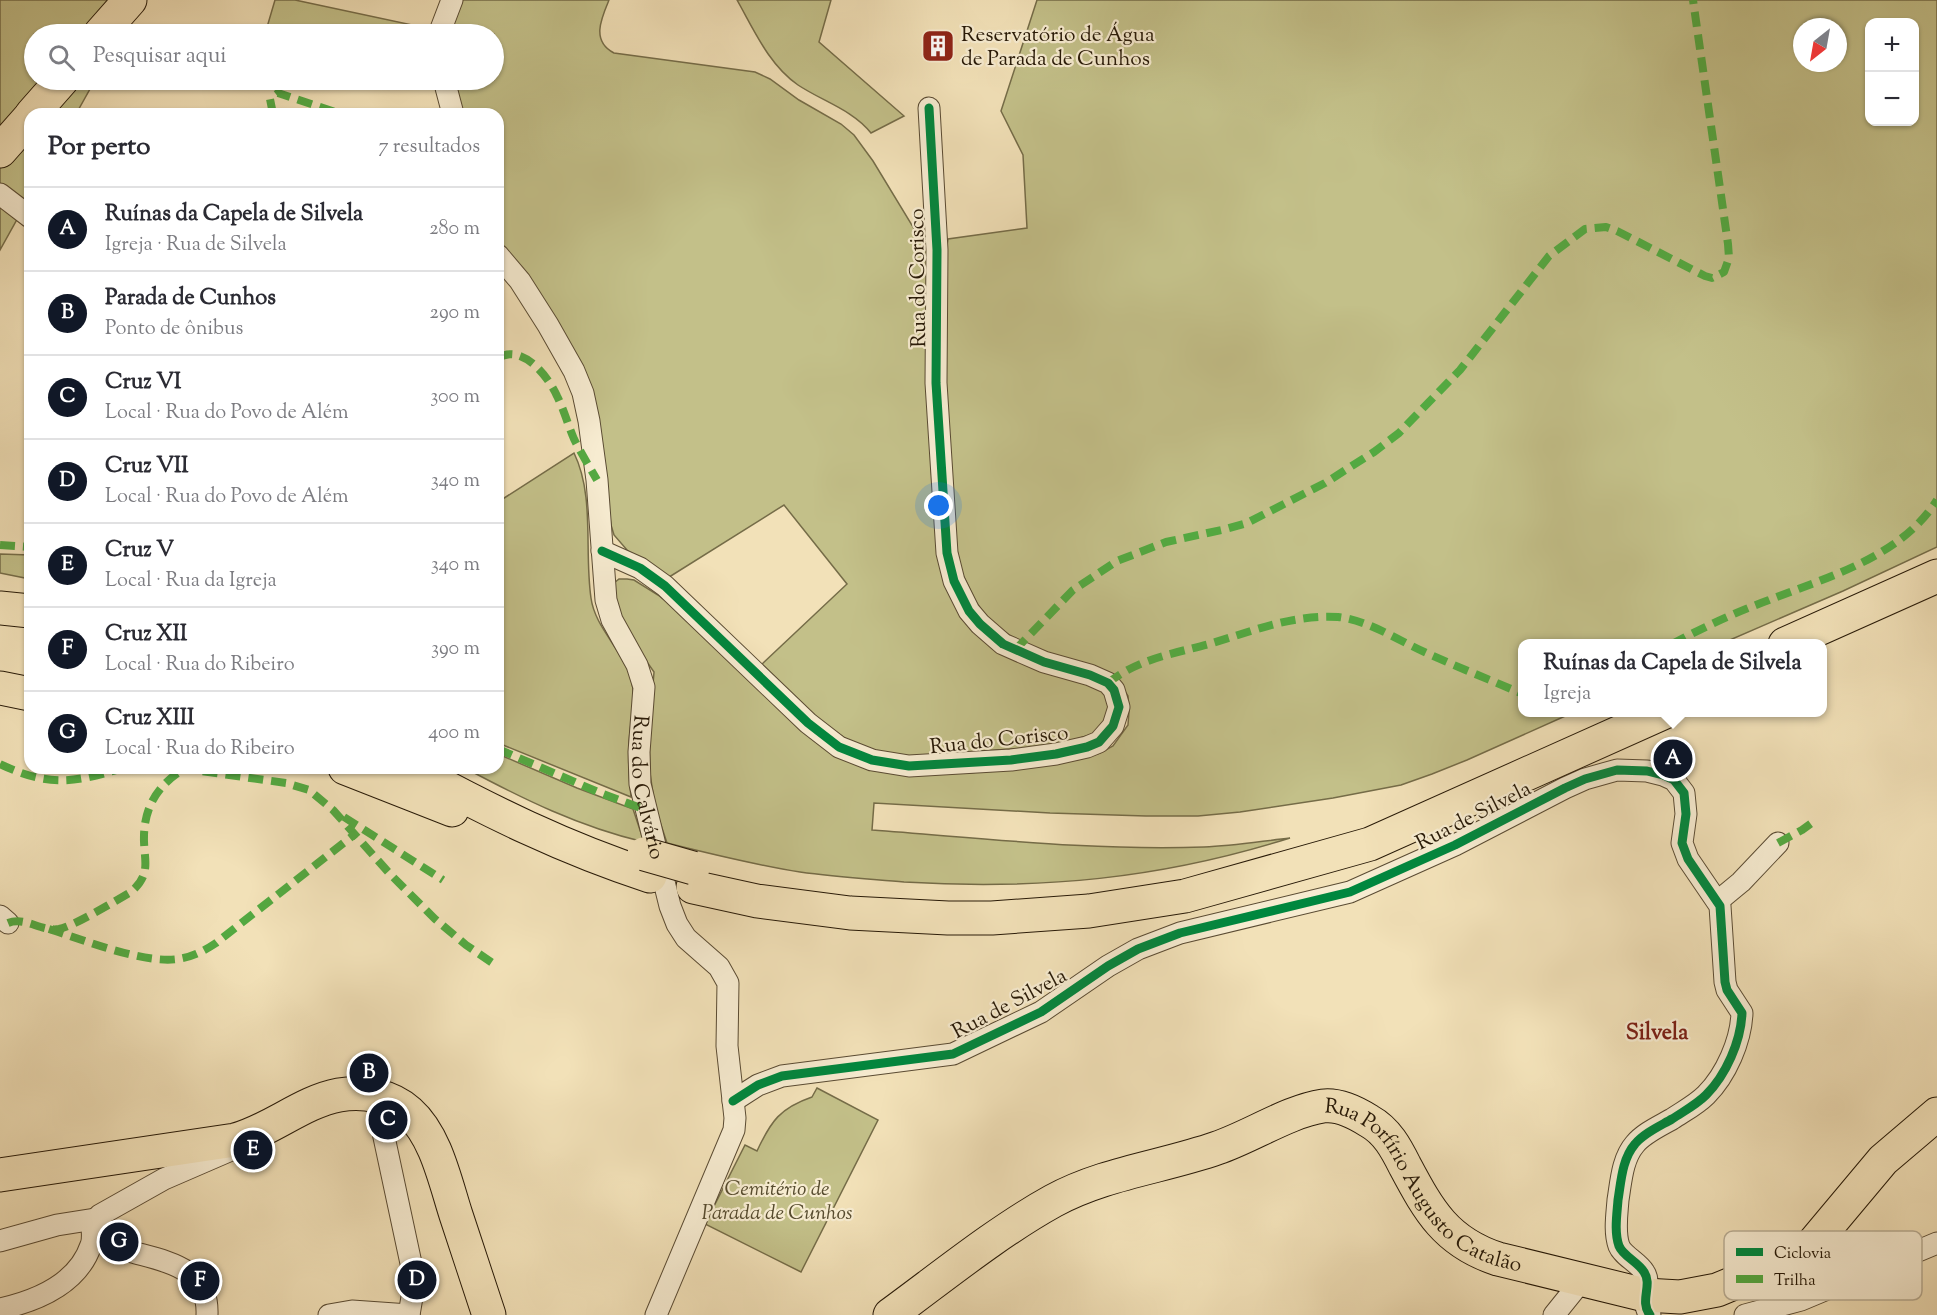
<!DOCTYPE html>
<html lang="pt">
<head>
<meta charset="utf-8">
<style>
  body { margin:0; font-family:"Sorts Mill Goudy",serif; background:#f2f2f3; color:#2b2b33 }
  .controls { position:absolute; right:18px; top:18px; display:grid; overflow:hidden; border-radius:12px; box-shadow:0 2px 4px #0004 }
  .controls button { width:54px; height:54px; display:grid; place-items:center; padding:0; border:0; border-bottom:2px solid #e1e1e2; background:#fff; color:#2b2b33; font:30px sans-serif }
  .compass { position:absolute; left:1793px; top:18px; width:54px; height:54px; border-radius:50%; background:#fff; box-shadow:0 2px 4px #0004; rotate:211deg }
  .you { position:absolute; left:939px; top:506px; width:21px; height:21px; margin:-15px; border:4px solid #fff; border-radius:50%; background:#1a73e8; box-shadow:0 0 0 9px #1a73e833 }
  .badge { display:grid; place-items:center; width:39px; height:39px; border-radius:50%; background:#111827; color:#fff; font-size:20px; font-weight:700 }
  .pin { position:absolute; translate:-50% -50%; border:3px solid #fff; box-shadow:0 2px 6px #0006 }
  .popup { position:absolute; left:1518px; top:639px; width:309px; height:78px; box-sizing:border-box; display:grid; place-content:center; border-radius:12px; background:#fff; filter:drop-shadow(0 2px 4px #0005); font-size:20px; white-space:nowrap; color:#7c7c81 }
  .popup b { font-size:22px; color:#2b2b33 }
  .popup::after { content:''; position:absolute; left:50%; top:100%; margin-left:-12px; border:12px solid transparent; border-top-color:#fff }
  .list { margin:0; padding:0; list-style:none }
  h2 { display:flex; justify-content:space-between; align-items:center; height:78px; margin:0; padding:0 24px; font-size:26px }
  h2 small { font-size:20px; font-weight:400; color:#7c7c81 }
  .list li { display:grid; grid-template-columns:39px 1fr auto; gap:18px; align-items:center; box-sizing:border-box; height:84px; padding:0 24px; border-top:2px solid #e1e1e2 }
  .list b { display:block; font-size:22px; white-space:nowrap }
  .list p { margin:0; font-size:20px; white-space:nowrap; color:#7c7c81 }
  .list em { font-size:20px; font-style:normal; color:#7c7c81 }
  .icon { flex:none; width:33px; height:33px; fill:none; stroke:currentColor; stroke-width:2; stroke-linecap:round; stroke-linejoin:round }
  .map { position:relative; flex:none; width:1937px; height:1315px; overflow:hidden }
  .search { position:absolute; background:#fff; box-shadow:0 2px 4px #0004; left:24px; top:24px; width:480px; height:66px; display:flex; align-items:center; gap:15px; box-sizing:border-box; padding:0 21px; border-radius:33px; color:#7c7c81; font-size:22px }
  .panel { position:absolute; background:#fff; box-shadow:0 2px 4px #0004; left:24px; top:108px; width:480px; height:666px; border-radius:18px }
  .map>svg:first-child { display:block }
</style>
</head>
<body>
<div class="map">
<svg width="1937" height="1315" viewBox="0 0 1937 1315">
  <rect width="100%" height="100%" fill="#f2e1b8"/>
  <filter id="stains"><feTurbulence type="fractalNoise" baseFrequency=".00333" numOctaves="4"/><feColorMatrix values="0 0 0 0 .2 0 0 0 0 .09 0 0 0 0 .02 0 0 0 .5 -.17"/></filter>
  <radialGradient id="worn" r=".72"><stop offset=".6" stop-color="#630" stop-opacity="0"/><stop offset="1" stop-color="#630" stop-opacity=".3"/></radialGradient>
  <g fill="#c3c089" stroke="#756c48" stroke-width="1.5" fill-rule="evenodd">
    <path d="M0,0h139l-19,34h-86v46h61l-19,34h-46v82l-30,54z"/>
    <path d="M275,0h20l136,29 -2,5h-164z"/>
    <path d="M462,0h147c-8,19 -18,41 5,53l141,19 15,7 29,21 42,24 13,11 19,26 48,79 6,13 4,214 8,93 24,55 139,75 5,6 2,17 -13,20 -42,13 -155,11 -39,-9 -37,-24 -62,-59 86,-81 -63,-79 -118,74 -39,-29 -13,-15 -3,-10 -12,-90 -101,-189v-132h-42l-9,-34h47v-46h-51z"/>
    <path d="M737,0h94l-12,42 85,74 -33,17c-18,-23 -49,-32 -73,-48 -29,-20 -44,-55 -61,-85z"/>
    <path d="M1037,0h900v547l-94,44 -120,52 -200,1v68l49,1 -105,47 -35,14 -31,11 -68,13 -93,14 -42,4h-52l-96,-3 -176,-10 -2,27c110,8 221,21 332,17 29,-1 58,-6 86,-9 -130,41 -249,52 -386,44 -34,-3 -69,-5 -104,-10 -45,-7 -89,-18 -133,-29l-12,-36 -5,-34 -1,-40 5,-61 -32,-46 -11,-37 3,-6 5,-4h8l7,1 24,15 13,10 123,117 136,52 37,-1 58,-5 56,-9 19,-6 13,-7 15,-21 1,-14 -1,-15 -7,-11 -106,-46 -14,-10 -16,-14 -9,-13 -14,-29 -5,-23 -13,-156v-132l4,-23 79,-11 -4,-73 -22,-44zM1870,22h44v100h-44zM1802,27h36v36h-36z"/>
    <path d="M574,453c21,43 10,98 17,145 4,30 32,52 40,81 6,21 -1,42 -2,64 -1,18 0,36 2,54l-133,-54v-241z"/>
    <path d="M0,554l30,1v24l-30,-6z"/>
    <path d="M498,754l79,34 56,21 11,33c-64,-15 -121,-43 -179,-74h33z"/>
    <path d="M817,1088l61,32 -77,152 -96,-48 40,-79 12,6c14,-30 23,-43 55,-54z"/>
  </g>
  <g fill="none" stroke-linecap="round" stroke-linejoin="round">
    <g stroke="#5a4b33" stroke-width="23">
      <g id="street">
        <path d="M439,34l13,-34"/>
        <path d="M444,80l9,34"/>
        <path d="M0,194l30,23"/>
        <path id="s1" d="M498,255l22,26 28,44 26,46 9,22 6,28 8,59 9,120 6,20 25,45 7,22 -5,65 1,32 30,122 7,18 9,14 33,29 9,16 -1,63 8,72 -1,12 -78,185"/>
        <path d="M602,551l38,17 25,18 143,137 31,24 33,13 37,6 102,-6 45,-6 31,-7 12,-5 14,-16 6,-19 -5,-17 -6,-7 -18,-8 -46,-13 -41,-18 -23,-20 -11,-13 -15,-30 -7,-28 -11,-170 1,-133 -8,-142"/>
        <path d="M1718,901l23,-19 37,-39"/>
        <path d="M0,916l8,7"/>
        <path d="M375,1095l37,173 1,23 -4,24"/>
        <path d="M733,1101l25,-16 24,-9 171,-22 88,-42 67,-46 30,-17 42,-16 170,-41 105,-47 110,-57 20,-9 32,-9 30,1 16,4 11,5 10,13 2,21 -4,29 6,16 32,47 5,76 2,8 15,23c-1,28 -16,62 -36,82 -10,10 -22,16 -34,24 -12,7 -28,14 -37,25 -13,15 -14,38 -17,56 -1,14 -4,32 1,46 4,10 19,16 25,26 9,13 -5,29 6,43"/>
        <path d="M93,1237c13,6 26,11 39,15 36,10 77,16 75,63"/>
        <path d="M0,1241l57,-16 38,-6"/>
        <path d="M0,1309c36,-8 78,-25 91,-64 3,-7 0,-15 2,-23l7,-7 64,-36 67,-29"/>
        <path d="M329,1315l23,-4 57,4"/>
        <path d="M1554,1315l29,-36"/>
        <path d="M1745,1315l56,-15 136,-57"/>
      </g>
    </g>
    <g stroke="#271907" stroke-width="35">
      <g id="primary">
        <path d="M100,34l30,-34"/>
        <path d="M32,114l30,-34"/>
        <path d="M0,151l30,-34"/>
        <path d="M0,1175l235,-35c37,-10 67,-38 104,-45 24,-4 51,0 70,17 27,24 36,69 47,103 11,33 22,67 33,100"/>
        <path id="s2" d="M890,1315c52,-38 107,-83 163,-114 51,-28 110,-34 164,-53 33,-11 72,-37 106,-42 16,-2 32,6 46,15 18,10 27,27 36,45 24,45 41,76 93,93l147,36 35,2 37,-7 77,-32 17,-12 72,-86 54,-46"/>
      </g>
    </g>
    <g stroke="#271907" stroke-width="35">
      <g id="highway">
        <path d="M0,608l30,3"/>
        <path d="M1785,644l152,-68"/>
        <path d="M0,688l30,6"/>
        <path d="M345,768l107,42"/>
        <path d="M410,768c77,42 156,81 240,108"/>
        <path d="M693,887l64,14 93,12 98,5h44l97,-7 96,-15 185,-52 295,-132"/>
      </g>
    </g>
    <use href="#street" stroke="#f7ecd1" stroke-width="21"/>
    <use href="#primary" stroke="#f2e1b8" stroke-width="33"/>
    <use href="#highway" stroke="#f2e1b8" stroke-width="33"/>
    <g stroke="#271907" stroke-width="35" stroke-linecap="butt">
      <path id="highway-bridge" d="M644,854l49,14"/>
    </g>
    <use href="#highway-bridge" stroke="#f2e1b8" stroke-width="33"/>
    <g stroke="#53a941" stroke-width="8" stroke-dasharray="15 8" stroke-linecap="butt">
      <path d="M273,114l-3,-15 8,-6 63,21"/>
      <path d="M498,358c24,-15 50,18 59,38 7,14 11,29 17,43 7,14 15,27 23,41"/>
      <path d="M0,545l30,2"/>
      <path d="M1672,644c32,-17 64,-32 97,-44 59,-23 132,-43 168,-100"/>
      <path d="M1015,650l58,-60 44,-29 49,-19 60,-13 21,-6 78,-40 49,-31 25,-19 61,-63 89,-114 36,-27 21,-2 11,4 88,45 7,2 12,-6 5,-14 -1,-14 -35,-244"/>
      <path d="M1108,683c30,-24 64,-29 101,-39 41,-12 84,-30 129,-27 28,3 55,20 80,32 34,16 70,30 105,45"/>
      <path d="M498,749l100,43 48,18"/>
      <path d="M0,764c48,23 74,19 123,4"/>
      <path d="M180,768l106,15 23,7 24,20 57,64 45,45 31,26 28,19"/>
      <path d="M344,817l99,63"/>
      <path d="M1778,843l24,-13 15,-11"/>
      <path d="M8,923c17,-7 33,9 51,6 15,-3 56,-28 72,-37 22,-19 12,-33 13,-57 1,-30 15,-51 40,-66"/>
      <path d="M49,929c35,11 94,35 129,30 14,-2 26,-8 38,-16l139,-109"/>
    </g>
    <g stroke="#f7ecd1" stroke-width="13">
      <g id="cycleway">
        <path d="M602,551l38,17 25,18 143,137 31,24 33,13 37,6 102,-6 45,-6 31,-7 12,-5 14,-16 6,-19 -5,-17 -6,-7 -18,-8 -46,-13 -41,-18 -23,-20 -11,-13 -15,-30 -7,-28 -11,-170 1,-133 -8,-142"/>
        <path d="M733,1101l25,-16 24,-9 171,-22 88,-42 67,-46 30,-17 42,-16 170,-41 105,-47 110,-57 20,-9 32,-9 30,1 16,4 11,5 10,13 2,21 -4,29 6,16 32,47 5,76 2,8 15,23c-1,28 -16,62 -36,82 -10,10 -22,16 -34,24 -12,7 -28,14 -37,25 -13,15 -14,38 -17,56 -1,14 -4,32 1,46 4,10 19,16 25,26 9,13 -5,29 6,43"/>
      </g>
    </g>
    <use href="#cycleway" stroke="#00873e" stroke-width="9"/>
  </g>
  <defs>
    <g id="building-square" transform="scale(1.725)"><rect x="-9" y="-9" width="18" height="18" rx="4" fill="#8f2418" stroke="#f7ecd1"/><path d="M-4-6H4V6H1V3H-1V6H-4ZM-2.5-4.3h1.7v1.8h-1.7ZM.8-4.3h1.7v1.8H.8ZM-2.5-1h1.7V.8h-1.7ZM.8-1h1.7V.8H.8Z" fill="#fff"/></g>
  </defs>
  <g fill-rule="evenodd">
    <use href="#building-square" x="938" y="46"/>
  </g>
  <g text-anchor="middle" stroke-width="4.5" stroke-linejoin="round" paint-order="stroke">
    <g font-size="21" fill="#271907" stroke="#f7ecd1" text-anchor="start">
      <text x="961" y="41">Reservatório de Água<tspan x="961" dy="24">de Parada de Cunhos</tspan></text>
    </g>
    <g font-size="21" fill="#271907" stroke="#f7ecd1">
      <text transform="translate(917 278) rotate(-91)" y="7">Rua do Corisco</text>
      <text transform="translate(999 739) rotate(-6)" y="7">Rua do Corisco</text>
      <text dy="7" stroke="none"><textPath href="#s1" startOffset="568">Rua do Calvário</textPath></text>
      <text transform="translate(1473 815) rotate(-27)" y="7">Rua de Silvela</text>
      <text transform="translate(1009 1003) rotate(-28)" y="7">Rua de Silvela</text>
      <text dy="7" stroke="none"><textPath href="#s2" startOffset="621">Rua Porfírio Augusto Catalão</textPath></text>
    </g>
    <g font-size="21" font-style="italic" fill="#564b2e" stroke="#f7ecd1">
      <text x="777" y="1195">Cemitério de<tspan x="777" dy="24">Parada de Cunhos</tspan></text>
    </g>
    <g font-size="22" font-weight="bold" fill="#7a1f14" stroke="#f7ecd1">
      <text x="1657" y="1039">Silvela</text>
    </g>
  </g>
  <rect x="1724" y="1231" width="198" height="69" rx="9" fill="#f7ecd1" stroke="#b9ad94" stroke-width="1.5"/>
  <rect x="1736" y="1248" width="27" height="8" fill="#00873e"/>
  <rect x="1736" y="1275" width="27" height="8" fill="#53a941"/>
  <g font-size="16" fill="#271907">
    <text x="1774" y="1258">Ciclovia</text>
    <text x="1774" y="1285">Trilha</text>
  </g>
  <rect width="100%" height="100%" filter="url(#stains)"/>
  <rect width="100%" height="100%" fill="url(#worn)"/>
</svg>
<div class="controls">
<button>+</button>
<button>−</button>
</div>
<svg class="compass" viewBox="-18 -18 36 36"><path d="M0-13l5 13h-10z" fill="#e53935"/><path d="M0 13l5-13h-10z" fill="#7c7c81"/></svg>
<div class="you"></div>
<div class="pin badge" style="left:1673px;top:759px">A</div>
<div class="popup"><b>Ruínas da Capela de Silvela</b>Igreja</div>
<div class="pin badge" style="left:369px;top:1073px">B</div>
<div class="pin badge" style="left:388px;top:1120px">C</div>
<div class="pin badge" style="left:417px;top:1280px">D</div>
<div class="pin badge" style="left:253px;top:1150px">E</div>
<div class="pin badge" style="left:200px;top:1281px">F</div>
<div class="pin badge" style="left:119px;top:1242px">G</div>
<div class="search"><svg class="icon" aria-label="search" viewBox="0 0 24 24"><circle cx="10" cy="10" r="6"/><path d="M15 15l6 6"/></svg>Pesquisar aqui</div>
<section class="panel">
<h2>Por perto<small>7 resultados</small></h2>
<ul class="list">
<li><span class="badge">A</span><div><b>Ruínas da Capela de Silvela</b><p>Igreja · Rua de Silvela</p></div><em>280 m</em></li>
<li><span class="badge">B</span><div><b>Parada de Cunhos</b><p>Ponto de ônibus</p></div><em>290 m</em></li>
<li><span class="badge">C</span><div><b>Cruz VI</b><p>Local · Rua do Povo de Além</p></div><em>300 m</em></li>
<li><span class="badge">D</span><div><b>Cruz VII</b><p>Local · Rua do Povo de Além</p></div><em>340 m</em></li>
<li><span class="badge">E</span><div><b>Cruz V</b><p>Local · Rua da Igreja</p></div><em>340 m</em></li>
<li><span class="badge">F</span><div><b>Cruz XII</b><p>Local · Rua do Ribeiro</p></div><em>390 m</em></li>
<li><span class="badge">G</span><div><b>Cruz XIII</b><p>Local · Rua do Ribeiro</p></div><em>400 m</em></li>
</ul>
</section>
</div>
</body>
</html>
